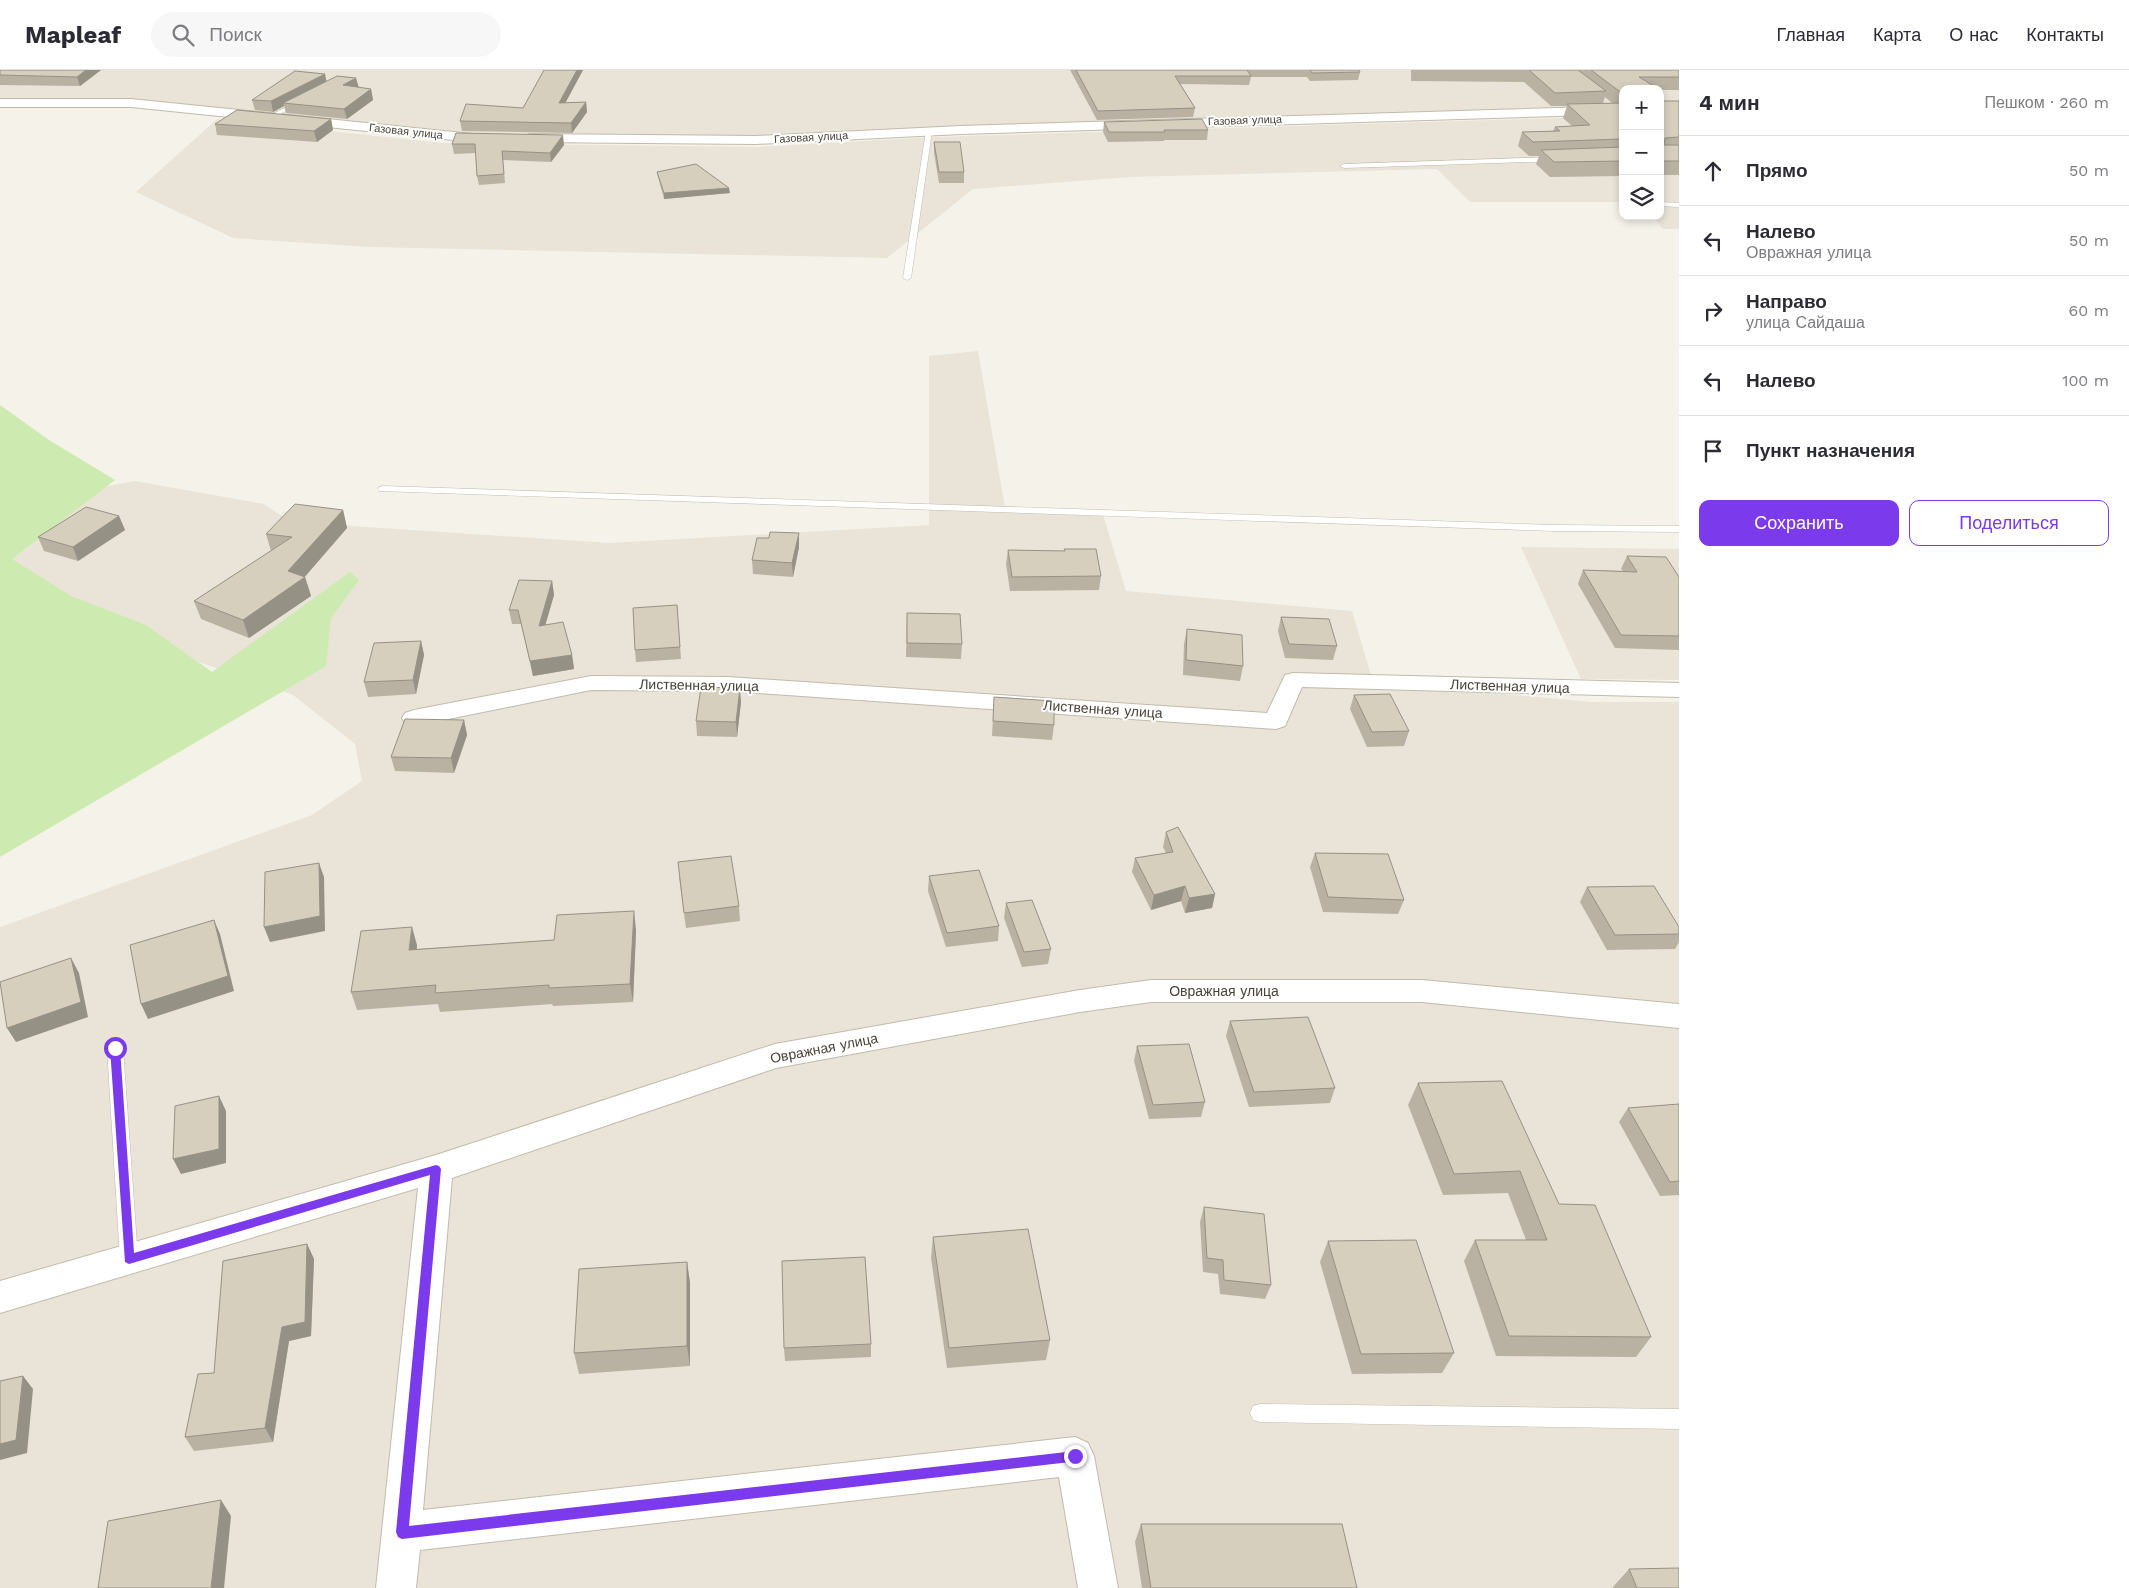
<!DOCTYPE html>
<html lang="ru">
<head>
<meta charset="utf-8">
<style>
  body { margin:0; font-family:"Work Sans",sans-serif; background:#f7f7f7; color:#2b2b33 }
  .controls { position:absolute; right:15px; top:15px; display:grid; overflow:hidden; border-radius:10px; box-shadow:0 2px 8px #0003 }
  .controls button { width:45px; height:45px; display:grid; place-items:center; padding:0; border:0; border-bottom:1px solid #e1e1e2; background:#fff; color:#2b2b33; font:25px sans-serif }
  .stop { position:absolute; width:15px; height:15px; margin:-11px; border:4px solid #7c3aed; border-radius:50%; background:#fff }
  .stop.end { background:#7c3aed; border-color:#fff; box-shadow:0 1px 5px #0008 }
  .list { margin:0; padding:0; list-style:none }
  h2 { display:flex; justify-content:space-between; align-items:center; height:65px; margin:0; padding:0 20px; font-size:21px }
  h2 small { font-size:16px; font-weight:400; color:#7c7c81 }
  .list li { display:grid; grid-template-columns:32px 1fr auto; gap:15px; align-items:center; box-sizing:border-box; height:70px; padding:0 20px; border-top:1px solid #e1e1e2 }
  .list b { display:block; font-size:19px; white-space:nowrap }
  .list p { margin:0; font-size:16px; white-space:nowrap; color:#7c7c81 }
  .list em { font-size:16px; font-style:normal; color:#7c7c81 }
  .actions { display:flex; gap:10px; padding:15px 20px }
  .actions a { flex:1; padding:11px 0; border:1px solid #7c3aed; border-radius:10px; text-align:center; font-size:18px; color:#7c3aed }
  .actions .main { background:#7c3aed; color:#fff }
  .icon { flex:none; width:28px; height:28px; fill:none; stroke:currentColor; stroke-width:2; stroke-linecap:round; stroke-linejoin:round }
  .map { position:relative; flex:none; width:1679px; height:1518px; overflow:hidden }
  header { display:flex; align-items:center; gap:30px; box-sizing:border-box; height:70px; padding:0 25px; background:#fff; border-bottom:1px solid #e1e1e2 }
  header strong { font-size:24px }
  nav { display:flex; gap:28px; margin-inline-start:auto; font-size:18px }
  .search { width:350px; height:45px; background:#f7f7f7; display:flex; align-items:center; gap:12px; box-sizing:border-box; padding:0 18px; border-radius:28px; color:#7c7c81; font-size:19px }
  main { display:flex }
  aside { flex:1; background:#fff }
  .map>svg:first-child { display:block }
</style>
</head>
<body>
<header>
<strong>Mapleaf</strong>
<div class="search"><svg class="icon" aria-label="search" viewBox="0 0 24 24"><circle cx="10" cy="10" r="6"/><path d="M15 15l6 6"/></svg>Поиск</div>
<nav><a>Главная</a><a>Карта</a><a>О нас</a><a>Контакты</a></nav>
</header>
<main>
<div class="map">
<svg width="1679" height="1518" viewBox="0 0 1679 1518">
  <rect width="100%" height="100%" fill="#f5f2e9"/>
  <g fill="#e9e4d7">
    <path d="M0,0h1679v37l-19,1v-19h-37v20l-846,33 -315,-1 -328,-35 -134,-5z"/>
    <path d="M1679,44v115h-16l-11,-13h8v-101z"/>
    <path d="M1623,46v86h-153l-33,-33 -307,8 -157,12 -86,69 -517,-11 -137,-9 -97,-46 81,-73 226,24 316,4 177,-10z"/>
    <path d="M978,281l27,157 97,3 24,80 226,20 21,71 218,20h88v886h-1679v-661l312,-112 50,-34 -7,-37 -62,-49 -279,-98 -14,-31 36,-67 99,-18 129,23 27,18 319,21 319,-18v-169z"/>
    <path d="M1521,477l158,2v131l-98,-1z"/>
  </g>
  <path fill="#cdebb0" d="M0,335l49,35 66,40 -103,79 59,37 75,29 66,47 138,-100 9,8 -28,38 -5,48 -326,191z"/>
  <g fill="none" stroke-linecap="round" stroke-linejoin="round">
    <g stroke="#c1bbab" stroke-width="1">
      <g id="lane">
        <path d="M302,29l3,2 -1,1 -32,16 -5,-1z"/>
        <path d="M929,59l3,2 -21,147 -4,2 -4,-2 23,-147z"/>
        <path d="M1556,87l4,2 -1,2 -215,7 -4,-2 4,-2z"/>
        <path d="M1661,132l18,1v4l-18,-1z"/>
        <path d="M383,416l1171,39 125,1v6l-125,-1 -1175,-40 -1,-2 1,-2z"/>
        <path d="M115,972l6,2 2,4 15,211 -3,6 -6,2 -6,-2 -3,-6 -13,-211 2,-4z"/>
        <path d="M1260,1334l419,5v20l-419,-7 -7,-2 -3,-7 3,-7z"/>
      </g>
    </g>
    <g stroke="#c1bbab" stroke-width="2">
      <g id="street">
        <path d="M0,29h131l342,35h17l7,4 -7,4h-17l-342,-35h-131z"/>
        <path d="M1623,36v8l-662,20 -205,10 -227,-2 -7,-4 7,-4 227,2 205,-10z"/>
        <path d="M1293,603l386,10v14l-377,-10 -17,39 -9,3 -548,-38 -137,-1 -177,36 -9,-3 -3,-5 3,-5 9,-3 177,-34 137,1 539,36 18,-38z"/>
        <path d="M1151,910h271l257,24v24l-257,-26h-271l-71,10 -304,56 -324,110 -29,332 652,-73 13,6 6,13 24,132h-40l-19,-111 -639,73 -4,38h-40l42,-400 -418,125v-32l436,-126 339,-111 305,-54z"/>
      </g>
    </g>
    <use href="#lane" fill="#fff" fill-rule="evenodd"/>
    <use href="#street" fill="#fff" fill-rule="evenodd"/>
  </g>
  <g fill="#b9b2a3" fill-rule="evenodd">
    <path d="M0,0h101l-21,16 -80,-1z"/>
    <path d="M583,0l-18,33 21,-1 1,10 -15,21 -110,-2 -2,-10 63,-13z"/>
    <path d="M1070,0h289l1,2 -2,8 -48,1 -3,-4h-56l-2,8 -69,-1 15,24 -2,9 -96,3z"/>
    <path d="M1411,0h268v20h-18l2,11h16v74h-19v-86h-37v87l-73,1 -14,-13 3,-8h-10l-11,-10 4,-14 31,-1 2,-4 17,-1 -9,-8 4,-12h-16l-27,-24 -113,-1zM1605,27l7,6h-9z"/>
    <path d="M356,8l2,10 13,1 2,11 -26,19 -61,-6 -2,-7 -11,6 -18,-2 -3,-10 74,-19z"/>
    <path d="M331,49l2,11 -16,12 -100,-7 -2,-11z"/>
    <path d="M1104,52l104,8 -1,10h-43v1l-56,1 -5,-10z"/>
    <path d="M456,63l108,12 -13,17 -48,-2 2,23 -26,2 -2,-9 -1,-23 -22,1 -2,-10z"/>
    <path d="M934,72l30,30v11h-25l-5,-30z"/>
    <path d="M657,102l73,21 -66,6 -6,-22z"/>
    <path d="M343,440l4,18 -43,49h1l6,19 -62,42 -48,-19 -7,-18 77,-50 -5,-17z"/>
    <path d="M119,446l6,14 -47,31 -34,-10 -6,-14z"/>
    <path d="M799,463v14l-6,30 -40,-3 -1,-14 17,-22z"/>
    <path d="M1064,479l37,27 -2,14 -89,1 -4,-27 2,-14 56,1z"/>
    <path d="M1627,486l52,21v73l-64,-2 -37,-64 5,-14 40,1 -2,-2z"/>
    <path d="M552,511l2,14 -9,30 27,30 2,14 -41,7 -12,-52h-9l-3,-14z"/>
    <path d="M677,535l4,54 -45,3 -1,-12z"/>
    <path d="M907,543l55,31 -1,15 -55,-2z"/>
    <path d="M1281,547l56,29 -4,14 -48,-2 -7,-27z"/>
    <path d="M1187,559l56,37 -3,15 -57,-6 1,-31z"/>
    <path d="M421,571l3,14 -8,39 -48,3 -4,-15z"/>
    <path d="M1354,625l55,36 -5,15 -37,1 -17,-38z"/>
    <path d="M994,627l60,28 -2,15 -60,-4z"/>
    <path d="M741,632l-4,35 -40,-1 -1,-15z"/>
    <path d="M464,650l3,15 -13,38 -59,-2 -4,-14z"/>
    <path d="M1166,762l49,62 -3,14 -27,5 -4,-12 -30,9 -19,-38 3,-14 31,-5 -3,-6z"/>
    <path d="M1315,783l89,47 -6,14 -75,-2 -13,-45z"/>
    <path d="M929,806l70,50 -1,15 -52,6 -18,-56z"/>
    <path d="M679,807l60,29 1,15 -54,7z"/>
    <path d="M1587,817l92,40v15l-4,7 -68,1 -27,-48z"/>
    <path d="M1006,833l45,46 -3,15 -26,3 -18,-49z"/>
    <path d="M636,860l-3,72 -80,4 -1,-2 -112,8 -2,-8 -81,6 -6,-18 66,-47v4l137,-9z"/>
    <path d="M1230,951l105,67 -5,15 -81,4 -23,-71z"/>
    <path d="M1137,976l68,56 -4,15 -52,2 -15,-58z"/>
    <path d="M1418,1013l141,121 92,133 -15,20 -140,-1 -32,-95 11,-21h51l-18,-47 -65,2 -35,-90z"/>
    <path d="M1679,1034v91l-19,1 -41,-74 9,-14z"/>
    <path d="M1204,1137l67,78 -6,14 -45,-5 -2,-20 -15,-2 -3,-50z"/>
    <path d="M933,1167l117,103 -4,20 -99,8 -16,-110z"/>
    <path d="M1328,1171l126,112 -12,20 -90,1 -32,-112z"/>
    <path d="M307,1174l7,15 -3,77 -22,5 -16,101 -79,9 -9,-14 29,-64z"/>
    <path d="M687,1192l3,21v83l-111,8 -5,-21z"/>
    <path d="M871,1274v13l-86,4 -1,-13z"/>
    <path d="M1141,1454l216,64h-215l-7,-46z"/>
    <path d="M1629,1499l50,19h-66v-1z"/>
  </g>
  <g fill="#969185">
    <path d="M86,0h15l-21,16 -3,-9z"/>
    <path d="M577,0h6l-23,43 -1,-10z"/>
    <path d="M325,4l2,10 -44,19 1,3 -11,6 -2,-11z"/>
    <path d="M356,8l3,10 -16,-3z"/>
    <path d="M371,19l2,11 -26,19 -3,-10z"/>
    <path d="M586,32l1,10 -15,21 -1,-10z"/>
    <path d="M331,49l2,11 -16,12 -3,-11z"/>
    <path d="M563,65l1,10 -13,17 -1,-9z"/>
    <path d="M729,118l1,5 -66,6v-6z"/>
    <path d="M343,440l4,18 -44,51 2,-2 6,19 -62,42 -6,-18z"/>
    <path d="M119,446l6,14 -47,31 -5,-14z"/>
    <path d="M799,463v14l-6,30 -1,-14z"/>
    <path d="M552,511l2,14 -13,45 -2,-14z"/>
    <path d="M421,571l3,14 -8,39 -3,-14z"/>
    <path d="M572,585l2,14 -41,7 -3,-15z"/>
    <path d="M740,618l1,14 -4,35 -1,-15z"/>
    <path d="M464,650l3,15 -13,38 -3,-15z"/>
    <path d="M319,793l5,14 1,54 -55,11 -6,-15z"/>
    <path d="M1185,816l-4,15 -30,9 3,-15z"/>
    <path d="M1215,824l-3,14 -27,5 4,-15z"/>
    <path d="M634,841l2,19 -3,72 -3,-18z"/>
    <path d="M214,850l6,14 14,57 -86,28 -7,-15z"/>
    <path d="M412,857l5,18 -3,23 -5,-18z"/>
    <path d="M71,888l8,15 9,44 -72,25 -9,-14z"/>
    <path d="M219,1026l7,15v52l-45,11 -8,-15z"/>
    <path d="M307,1174l7,15 -3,77 -22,5 -16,101 -8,-14 17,-101z"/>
    <path d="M687,1192l3,21v83l-3,-20z"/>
    <path d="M23,1306l10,13 -6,64 -27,7v-16z"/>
    <path d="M221,1430l10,16 -7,72h-13z"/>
  </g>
  <g fill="#d7cfbe" stroke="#969185">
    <path d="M0,0h86l-9,7 -77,-2z"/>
    <path d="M544,0h33l-18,33 27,-1 -15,21 -111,-2 6,-17 57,4z"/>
    <path d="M1076,0h171l4,6h-76l20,32 -97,3z"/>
    <path d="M1310,0h49l1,2 -48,1z"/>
    <path d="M1529,0h49l28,21 -51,2z"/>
    <path d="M1591,0h88v7h-40l20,12h-36v2h-4z"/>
    <path d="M295,1l30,3 -54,27 -19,-1z"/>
    <path d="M337,6l19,2 -13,7 28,4 -27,20 -61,-6z"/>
    <path d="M1660,20l3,1v10h16v36l-14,1 -1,7h15v16h-19z"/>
    <path d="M1623,33v36l-90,3 -11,-10 38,-1 -5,-4 35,-2 -23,-21z"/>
    <path d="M237,40l94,9 -17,12 -99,-7z"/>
    <path d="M1202,49l6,11h-44l1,2h-56l-5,-10z"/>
    <path d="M456,63l107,2 -13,18 -48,-2 2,23 -27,2 -2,-32h-23z"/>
    <path d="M934,72h26l4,30h-25z"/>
    <path d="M1623,77v14l-69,1 -13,-12z"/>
    <path d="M696,94l33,24 -65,5 -7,-21z"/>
    <path d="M295,434l48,6 -55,61 17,6 -62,43 -49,-19 98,-64 -26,-3z"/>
    <path d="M86,437l33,9 -46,31 -35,-10z"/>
    <path d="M770,462l29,1 -7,30 -40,-3 5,-22h12z"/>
    <path d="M1064,479h32l5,27 -89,1 -4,-27 57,1z"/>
    <path d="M1627,486l39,1 13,20v59l-58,-1 -38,-65 54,2z"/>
    <path d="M519,510l33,1 -13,45 24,-4 9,33 -42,6 -12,-51h-9z"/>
    <path d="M677,535l3,42 -45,3 -2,-42z"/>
    <path d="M907,543l53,1 2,30 -55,-1z"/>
    <path d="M1281,547l48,2 8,27 -48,-2z"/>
    <path d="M1187,559l55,6 1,31 -57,-6z"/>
    <path d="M421,571l-8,39 -49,2 10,-39z"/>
    <path d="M701,617l39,1 -4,34 -40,-1z"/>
    <path d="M1390,624l19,37 -37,1 -18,-37z"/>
    <path d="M994,627l60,4v24l-61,-4z"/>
    <path d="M405,649l59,1 -13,38 -60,-1z"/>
    <path d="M1178,757l37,67 -26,4 -4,-12 -31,9 -19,-37 38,-6 -7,-20z"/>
    <path d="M1315,783l73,1 16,46 -76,-3z"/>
    <path d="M731,786l8,50 -55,7 -6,-51z"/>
    <path d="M319,793l1,53 -56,11 1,-55z"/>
    <path d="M979,800l20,56 -52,7 -18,-57z"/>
    <path d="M1654,816l25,41v7l-64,1 -28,-48z"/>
    <path d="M1032,830l19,49 -27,3 -18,-49z"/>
    <path d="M634,841l-4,73 -81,4v-3l-114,8 1,-8 -85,7 10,-61 51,-4 -3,23 145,-10 3,-25z"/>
    <path d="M214,850l14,56 -87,28 -11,-59z"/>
    <path d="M71,888l10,44 -74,26 -7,-46z"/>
    <path d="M1308,947l27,71 -81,4 -24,-71z"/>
    <path d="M1189,974l16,58 -52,3 -16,-59z"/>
    <path d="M1502,1011l57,123 36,1 56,132 -142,-1 -34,-96h72l-27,-69 -66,3 -36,-91z"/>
    <path d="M219,1026v53l-46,10 2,-53z"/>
    <path d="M1679,1034v77l-9,1 -42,-74z"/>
    <path d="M1204,1137l60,7 7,71 -47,-5 -1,-20 -16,-2z"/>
    <path d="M1028,1159l22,111 -101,8 -16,-111z"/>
    <path d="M1416,1170l38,113 -93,1 -33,-113z"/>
    <path d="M307,1174l-2,78 -23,5 -17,101 -80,9 13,-63 16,-1 9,-112z"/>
    <path d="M865,1187l6,87 -87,4 -2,-87z"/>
    <path d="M687,1192v84l-113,7 5,-84z"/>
    <path d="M23,1306l-7,64 -16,4v-63z"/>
    <path d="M221,1430l-10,88h-113l10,-67z"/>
    <path d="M1141,1454h201l15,64h-206z"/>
    <path d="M1679,1498v20h-42l-8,-19z"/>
  </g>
  <path fill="#7c3aed" d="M115,974l5,4 14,205 302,-88 3,1 2,3 -32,357 666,-75 4,1 2,4 -2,5 -677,78 -4,-2 -2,-5 34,-357 -301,89 -4,-2 -15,-214z"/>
  <g text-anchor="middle" stroke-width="4" stroke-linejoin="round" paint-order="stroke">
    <g font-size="11" fill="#494337" stroke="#fff">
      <text transform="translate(1245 50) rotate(-2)" y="4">Газовая улица</text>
      <text transform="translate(406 61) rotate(6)" y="4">Газовая улица</text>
      <text transform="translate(811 67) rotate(-3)" y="4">Газовая улица</text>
    </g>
    <g font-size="14" fill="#494337" stroke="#fff">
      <text transform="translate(699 615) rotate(1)" y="5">Лиственная улица</text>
      <text transform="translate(1510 616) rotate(2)" y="5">Лиственная улица</text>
      <text transform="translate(1103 639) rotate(4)" y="5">Лиственная улица</text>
      <text x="1224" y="926">Овражная улица</text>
      <text transform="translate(824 978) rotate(-11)" y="5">Овражная улица</text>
    </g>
  </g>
</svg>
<div class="controls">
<button>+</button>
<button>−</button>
<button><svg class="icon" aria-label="layers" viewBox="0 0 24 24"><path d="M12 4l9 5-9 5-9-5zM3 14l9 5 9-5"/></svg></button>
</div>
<div class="stop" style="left:115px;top:978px"></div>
<div class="stop end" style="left:1075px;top:1386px"></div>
</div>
<aside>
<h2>4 мин<small>Пешком · 260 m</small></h2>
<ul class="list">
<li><svg class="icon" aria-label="ahead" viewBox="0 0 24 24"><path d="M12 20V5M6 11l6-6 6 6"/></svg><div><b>Прямо</b></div><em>50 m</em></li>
<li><svg class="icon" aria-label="left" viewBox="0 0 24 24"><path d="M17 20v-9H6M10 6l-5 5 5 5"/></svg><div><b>Налево</b><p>Овражная улица</p></div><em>50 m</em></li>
<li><svg class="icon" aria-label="right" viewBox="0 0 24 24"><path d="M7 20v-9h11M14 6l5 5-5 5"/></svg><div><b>Направо</b><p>улица Сайдаша</p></div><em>60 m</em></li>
<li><svg class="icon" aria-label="left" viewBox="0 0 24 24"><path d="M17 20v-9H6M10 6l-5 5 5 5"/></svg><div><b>Налево</b></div><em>100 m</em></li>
<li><svg class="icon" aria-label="arrive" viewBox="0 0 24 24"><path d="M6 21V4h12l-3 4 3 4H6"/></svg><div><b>Пункт назначения</b></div></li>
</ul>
<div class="actions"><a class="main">Сохранить</a><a>Поделиться</a></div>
</aside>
</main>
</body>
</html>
